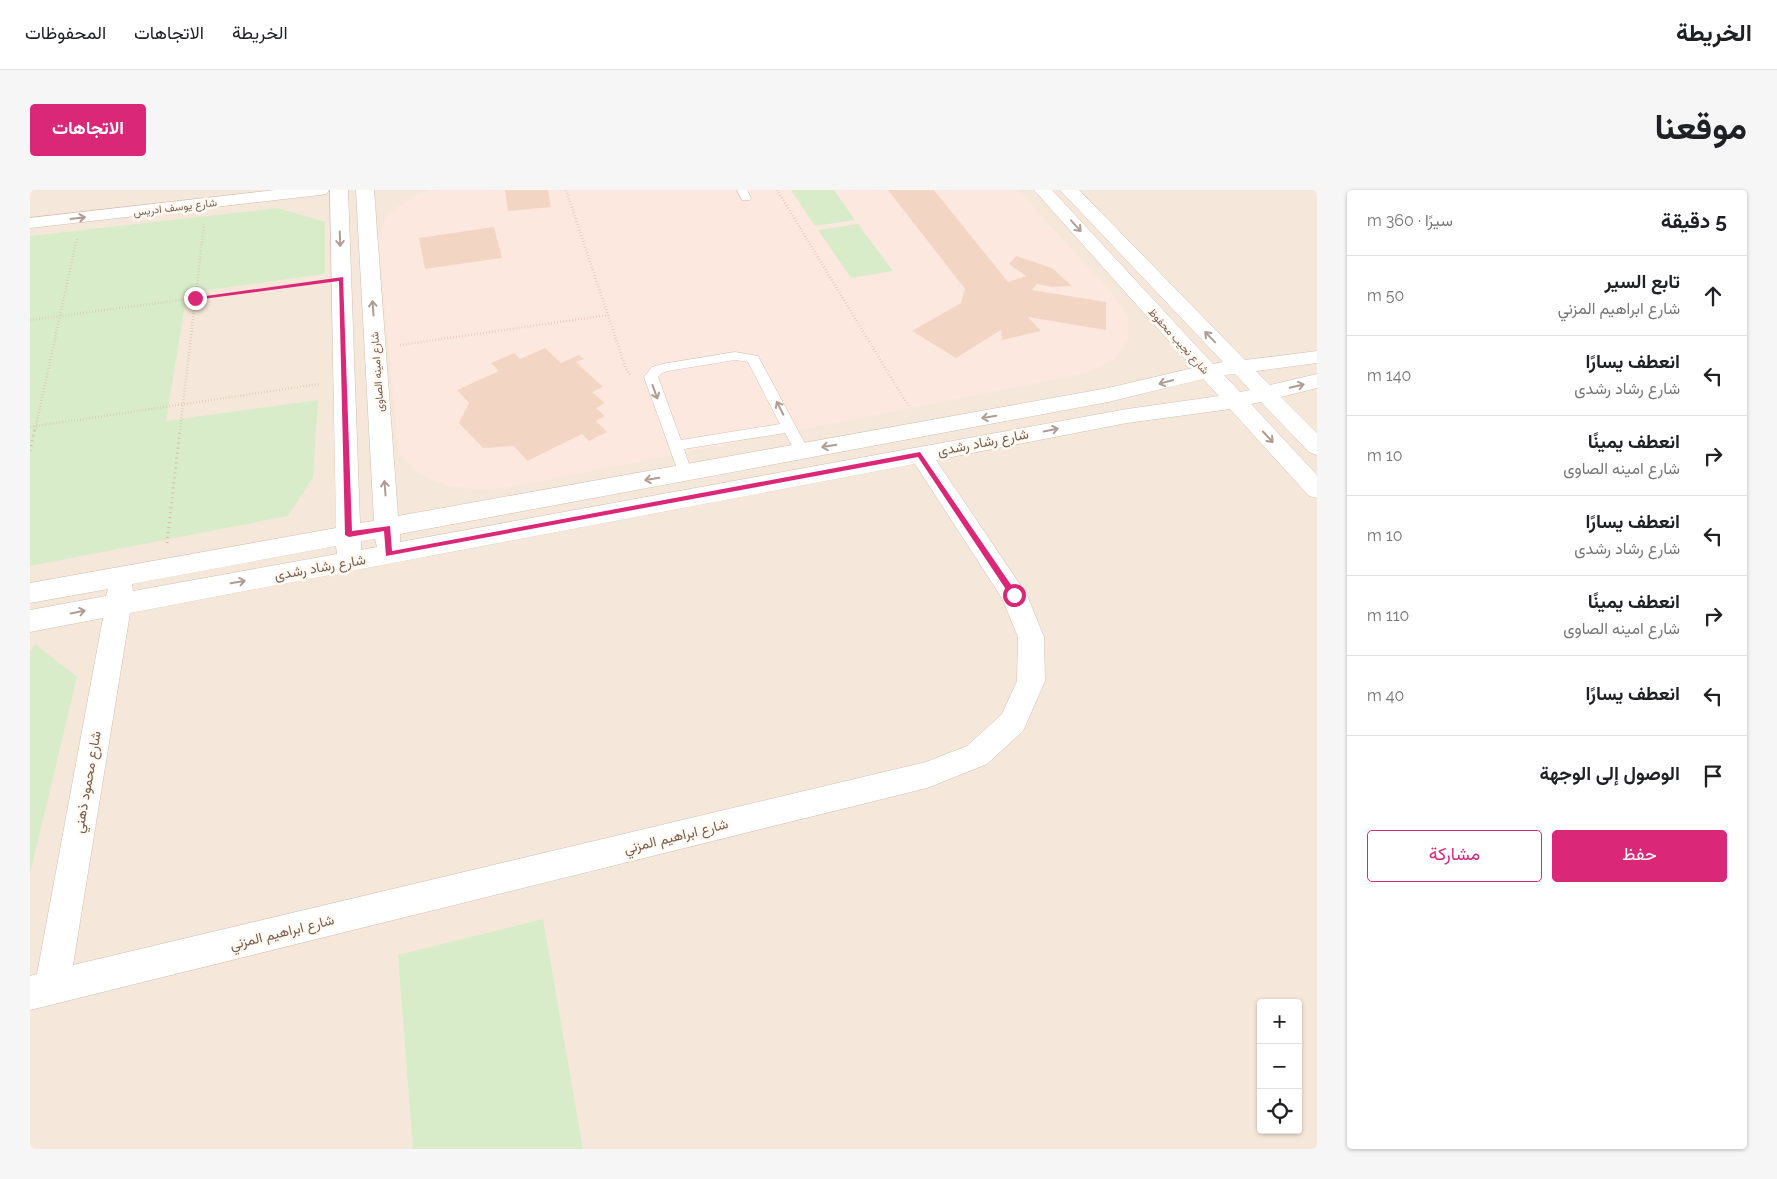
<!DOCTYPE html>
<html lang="ar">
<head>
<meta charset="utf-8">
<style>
  body { margin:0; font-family:Raleway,Vazirmatn,sans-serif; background:#f6f6f6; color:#202124; direction:rtl }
  .controls { position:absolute; right:15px; bottom:15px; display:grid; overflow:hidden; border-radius:5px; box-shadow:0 1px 4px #0004 }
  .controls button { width:45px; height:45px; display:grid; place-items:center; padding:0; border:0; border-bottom:1px solid #e0e0e0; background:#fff; color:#202124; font:25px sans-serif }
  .stop { position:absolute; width:15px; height:15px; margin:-11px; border:4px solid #db2777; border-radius:50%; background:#fff }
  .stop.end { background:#db2777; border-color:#fff; box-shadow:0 1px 5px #0008 }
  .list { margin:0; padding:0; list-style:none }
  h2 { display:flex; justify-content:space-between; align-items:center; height:65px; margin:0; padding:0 20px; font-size:21px }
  h2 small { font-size:16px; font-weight:400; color:#757577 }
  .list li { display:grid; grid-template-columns:32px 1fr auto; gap:15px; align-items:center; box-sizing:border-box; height:80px; padding:0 20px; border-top:1px solid #e0e0e0 }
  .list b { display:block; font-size:19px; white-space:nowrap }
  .list p { margin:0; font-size:16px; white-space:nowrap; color:#757577 }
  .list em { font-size:16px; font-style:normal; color:#757577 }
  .actions { display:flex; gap:10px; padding:15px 20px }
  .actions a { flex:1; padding:11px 0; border:1px solid #db2777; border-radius:5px; text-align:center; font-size:18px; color:#db2777 }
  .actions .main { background:#db2777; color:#fff }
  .icon { flex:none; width:28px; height:28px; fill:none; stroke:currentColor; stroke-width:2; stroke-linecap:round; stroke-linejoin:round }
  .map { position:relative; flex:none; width:1287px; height:959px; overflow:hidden; direction:ltr; border-radius:5px }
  header { display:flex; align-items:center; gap:30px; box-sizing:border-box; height:70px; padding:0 25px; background:#fff; border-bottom:1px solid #e0e0e0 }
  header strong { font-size:24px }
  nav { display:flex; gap:28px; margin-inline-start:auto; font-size:18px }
  .intro { display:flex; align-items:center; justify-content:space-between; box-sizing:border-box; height:120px; padding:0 30px }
  h1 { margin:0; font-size:35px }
  .button { padding:12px 22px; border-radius:5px; background:#db2777; color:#fff; font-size:18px; font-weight:700 }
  main { display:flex; gap:30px; padding:0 30px }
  aside { flex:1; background:#fff; border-radius:5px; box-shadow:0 1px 4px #0004 }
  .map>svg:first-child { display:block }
</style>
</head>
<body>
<header>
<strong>الخريطة</strong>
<nav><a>الخريطة</a><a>الاتجاهات</a><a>المحفوظات</a></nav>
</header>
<div class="intro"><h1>موقعنا</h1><a class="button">الاتجاهات</a></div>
<main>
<aside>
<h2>5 دقيقة<small>سيرًا · 360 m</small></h2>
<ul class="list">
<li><svg class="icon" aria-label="ahead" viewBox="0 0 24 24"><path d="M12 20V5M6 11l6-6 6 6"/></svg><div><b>تابع السير</b><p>شارع ابراهيم المزني</p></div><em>50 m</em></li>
<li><svg class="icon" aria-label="left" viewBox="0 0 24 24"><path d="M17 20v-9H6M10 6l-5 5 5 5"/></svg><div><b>انعطف يسارًا</b><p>شارع رشاد رشدى</p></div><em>140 m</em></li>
<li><svg class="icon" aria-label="right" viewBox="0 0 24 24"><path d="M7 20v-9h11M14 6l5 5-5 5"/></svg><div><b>انعطف يمينًا</b><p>شارع امينه الصاوى</p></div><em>10 m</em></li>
<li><svg class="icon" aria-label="left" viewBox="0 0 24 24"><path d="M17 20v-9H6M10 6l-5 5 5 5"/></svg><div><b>انعطف يسارًا</b><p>شارع رشاد رشدى</p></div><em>10 m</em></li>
<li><svg class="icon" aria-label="right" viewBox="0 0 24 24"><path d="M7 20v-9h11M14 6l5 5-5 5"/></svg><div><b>انعطف يمينًا</b><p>شارع امينه الصاوى</p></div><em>110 m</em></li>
<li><svg class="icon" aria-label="left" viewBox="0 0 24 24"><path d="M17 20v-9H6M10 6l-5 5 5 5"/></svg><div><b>انعطف يسارًا</b></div><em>40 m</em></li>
<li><svg class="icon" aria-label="arrive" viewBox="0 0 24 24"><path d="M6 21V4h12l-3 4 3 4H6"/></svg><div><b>الوصول إلى الوجهة</b></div></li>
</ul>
<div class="actions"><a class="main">حفظ</a><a>مشاركة</a></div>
</aside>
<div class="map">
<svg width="1287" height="959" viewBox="0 0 1287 959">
  <rect width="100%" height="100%" fill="#fdf6ec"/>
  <path fill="#f5e8da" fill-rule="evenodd" d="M0,0h1287v959h-1287zM1231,813h37v127h-37z"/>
  <path fill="#fde8e0" d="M402,0h586l96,106 14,22v22l-14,20 -28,13 -570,113 -36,4 -35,-5 -28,-13 -18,-19 -21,-217 11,-23 27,-18z"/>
  <g fill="#d8ecc9">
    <path d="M761,0h43l21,30 -40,6z"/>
    <path d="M248,18l47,14v52l-138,19 -21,128 152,-21 -5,77 -25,39 -258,50v-330z"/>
    <path d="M828,34l35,47 -42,7 -33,-48z"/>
    <path d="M5,454l42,33 -47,197v-222z"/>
    <path d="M513,729l40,230h-170l-15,-194z"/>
  </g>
  <g fill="#f3d5c3">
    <path d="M475,0h43l3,17 -43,4z"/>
    <path d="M858,0h46l74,92 18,-6 -17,-12 7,-8 36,12 20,18 -20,1 -15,-3 -5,6 74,12v28l-78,-13 13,14 -39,9 -1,-10 -45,28 -44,-27 49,-28 4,-14z"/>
    <path d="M464,37l8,31 -77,11 -6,-31z"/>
    <path d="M515,158l16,15 18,-8 5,4 -8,3 27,25 -11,5 13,11 -9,5 9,8 -9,5 11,11 -18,9 -7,-7 -55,27 -13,-15 -31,2 -24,-25 10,-20 -12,-13 42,-19 -8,-8 23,-10 6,6z"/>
  </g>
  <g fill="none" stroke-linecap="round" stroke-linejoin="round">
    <g stroke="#d1beb0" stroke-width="1">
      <g id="lane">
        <path d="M707,0h10l4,8 -1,2h-8z"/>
        <path d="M705,162l23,4 51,95 -7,5 -5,-1 -12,-22 -101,16 8,24 -2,4h-10l-36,-100 8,-10 10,-3zM705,170l13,2 32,62 -99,16 -23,-63 4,-4 6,-2z"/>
      </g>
    </g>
    <g stroke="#d1beb0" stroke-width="1">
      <g id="street">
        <path d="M245,0h54l-3,4 -6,1 -290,33v-10z"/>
        <path d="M300,0h18l12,333 14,-2 -18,-331h18l24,326 710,-128 85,-20 -159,-178h18l161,174 10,-2 -163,-172h19l166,170 72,-9v12l-61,8 14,14 47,-11v14l-36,9 36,36v22l-8,-3 -48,-50 -10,2 66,71v23l-8,-2 -79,-87 -103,14 -191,37 91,135 17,42 1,44 -22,50 -36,33 -60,24 -897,222v-34l7,-2 66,-356 -73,14v-22l76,-14 2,-7 -78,14v-20l306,-55zM1205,184l15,16 -10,2 -16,-17zM1173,189l16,17 -92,13 -727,133v-8l708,-132zM885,274l87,134 16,39 -1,44 -15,33 -35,32 -41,16 -853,203 57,-352zM345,349l2,8 -16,3v-9zM306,356l1,8 -204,37 -1,-7z"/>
      </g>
    </g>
    <g stroke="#d9b8a5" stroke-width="2.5" stroke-dasharray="0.5 2.5" stroke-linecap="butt">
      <path d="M536,0l60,179 5,6"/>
      <path d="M747,0l132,217"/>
      <path d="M0,130l286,-38"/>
      <path d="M370,155l208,-30"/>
      <path d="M0,237l289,-43"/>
      <path d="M5,240l42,-192"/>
      <path d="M150,240l24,-206"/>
    </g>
    <g stroke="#d9b8a5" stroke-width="3" stroke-dasharray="1 4" stroke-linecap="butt">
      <path d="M0,261l5,-22"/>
      <path d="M137,353l13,-114"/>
    </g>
    <use href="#lane" fill="#fff" fill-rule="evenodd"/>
    <use href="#street" fill="#fff" fill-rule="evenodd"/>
  </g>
  <defs><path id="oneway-shaft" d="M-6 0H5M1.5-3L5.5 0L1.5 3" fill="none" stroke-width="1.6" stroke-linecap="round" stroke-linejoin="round" transform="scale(1.25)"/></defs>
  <g stroke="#af9d94">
    <use href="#oneway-shaft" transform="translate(48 28) rotate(-7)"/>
    <use href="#oneway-shaft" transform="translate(1046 36) rotate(48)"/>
    <use href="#oneway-shaft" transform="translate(310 49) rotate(88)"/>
    <use href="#oneway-shaft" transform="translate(343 118) rotate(-94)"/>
    <use href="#oneway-shaft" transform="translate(1180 147) rotate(-134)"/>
    <use href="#oneway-shaft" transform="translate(1136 192) rotate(165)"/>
    <use href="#oneway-shaft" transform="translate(1267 196) rotate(-14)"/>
    <use href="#oneway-shaft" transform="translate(625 202) rotate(70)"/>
    <use href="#oneway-shaft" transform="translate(750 218) rotate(-117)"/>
    <use href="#oneway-shaft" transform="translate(959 227) rotate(170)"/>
    <use href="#oneway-shaft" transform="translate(1021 240) rotate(-11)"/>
    <use href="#oneway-shaft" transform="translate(1238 247) rotate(47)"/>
    <use href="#oneway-shaft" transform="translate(799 256) rotate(170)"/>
    <use href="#oneway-shaft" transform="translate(622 289) rotate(170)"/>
    <use href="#oneway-shaft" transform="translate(355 298) rotate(-94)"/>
    <use href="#oneway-shaft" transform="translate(208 392) rotate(-10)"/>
    <use href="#oneway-shaft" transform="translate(48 422) rotate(-11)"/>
  </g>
  <path fill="#db2777" d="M313,87l9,254 38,-5 2,25 528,-99 98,143 -7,2 -93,-140 -532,99 -2,-25 -35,6 -4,-2 -6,-254 -144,19 -3,-2z"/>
  <g text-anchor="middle" stroke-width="5" stroke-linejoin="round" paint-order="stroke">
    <g font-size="11" fill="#7a5c4d" stroke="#fffaf3">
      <text transform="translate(145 17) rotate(-7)" y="4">شارع يوسف ادريس</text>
      <text transform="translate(1149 151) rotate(48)" y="4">شارع نجيب محفوظ</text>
      <text transform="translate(347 182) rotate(-94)" y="4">شارع امينه الصاوى</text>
    </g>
    <g font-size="14" fill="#7a5c4d" stroke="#fffaf3">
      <text transform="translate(953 252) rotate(-11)" y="5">شارع رشاد رشدى</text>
      <text transform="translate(290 377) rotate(-10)" y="5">شارع رشاد رشدى</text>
      <text transform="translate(57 592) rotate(-80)" y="5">شارع محمود ذهني</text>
      <text transform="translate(646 646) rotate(-14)" y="5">شارع ابراهيم المزني</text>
      <text transform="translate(252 742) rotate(-14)" y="5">شارع ابراهيم المزني</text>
    </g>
  </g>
</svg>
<div class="controls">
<button>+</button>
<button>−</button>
<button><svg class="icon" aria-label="locate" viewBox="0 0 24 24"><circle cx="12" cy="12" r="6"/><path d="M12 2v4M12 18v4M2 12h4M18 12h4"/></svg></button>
</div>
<div class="stop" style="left:984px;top:405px"></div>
<div class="stop end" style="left:165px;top:108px"></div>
</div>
</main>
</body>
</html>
